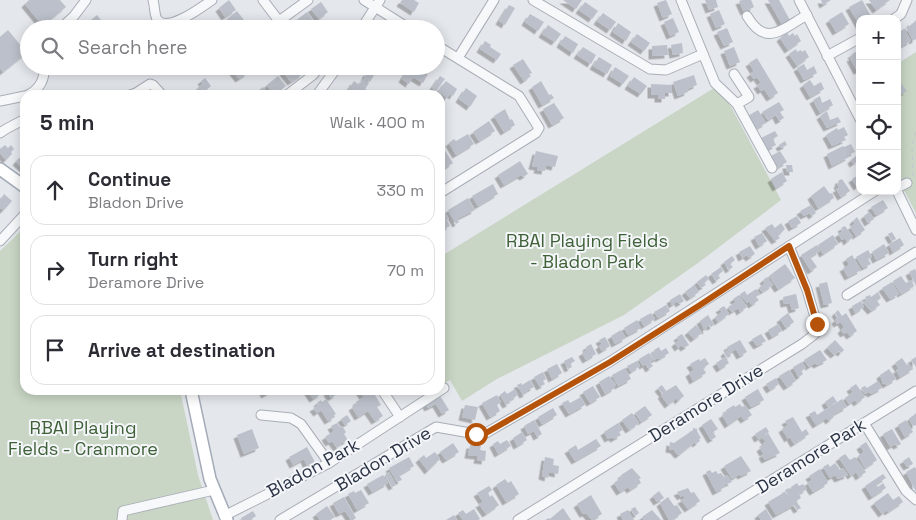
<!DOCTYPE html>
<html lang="en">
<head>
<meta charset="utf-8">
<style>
  body { margin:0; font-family:"Space Grotesk",sans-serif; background:#f2f2f3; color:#2b2b33 }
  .controls { position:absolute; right:15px; top:15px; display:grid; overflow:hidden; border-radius:10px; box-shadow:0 2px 12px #0003 }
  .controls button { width:45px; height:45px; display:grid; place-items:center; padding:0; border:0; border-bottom:1px solid #e1e1e2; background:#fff; color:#2b2b33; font:25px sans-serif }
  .stop { position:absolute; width:15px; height:15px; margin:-11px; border:4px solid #b45309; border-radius:50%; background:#fff }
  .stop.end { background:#b45309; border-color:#fff; box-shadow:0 1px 5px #0008 }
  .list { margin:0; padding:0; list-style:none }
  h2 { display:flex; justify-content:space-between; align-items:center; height:65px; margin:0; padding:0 20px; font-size:21px }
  h2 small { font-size:16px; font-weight:400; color:#7c7c81 }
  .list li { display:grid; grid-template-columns:32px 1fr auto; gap:15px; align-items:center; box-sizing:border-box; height:70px; margin:0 10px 10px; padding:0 10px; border:1px solid #e1e1e2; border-radius:15px }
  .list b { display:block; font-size:19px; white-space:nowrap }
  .list p { margin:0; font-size:16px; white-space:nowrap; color:#7c7c81 }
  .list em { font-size:16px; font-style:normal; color:#7c7c81 }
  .icon { flex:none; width:28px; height:28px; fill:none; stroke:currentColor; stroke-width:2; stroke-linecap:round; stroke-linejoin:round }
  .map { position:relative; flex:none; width:916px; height:520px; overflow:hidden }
  .search { position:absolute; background:#fff; box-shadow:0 2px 12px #0003; left:20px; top:20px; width:425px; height:55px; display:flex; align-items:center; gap:12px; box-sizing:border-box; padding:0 18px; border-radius:28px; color:#7c7c81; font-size:19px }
  .panel { position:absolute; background:#fff; box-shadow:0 2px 12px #0003; left:20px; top:90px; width:425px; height:305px; border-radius:15px }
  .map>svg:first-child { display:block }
</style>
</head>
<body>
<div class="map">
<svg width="916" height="520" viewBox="0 0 916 520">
  <defs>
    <filter id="shadow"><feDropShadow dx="-3.5" dy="3.5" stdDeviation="0" flood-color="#0004"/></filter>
  </defs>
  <rect width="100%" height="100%" fill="#e4e7ec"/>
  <g fill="#c9d6c5">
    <path d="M916,52v161l-19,-36v-113z"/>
    <path d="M714,88l15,15 52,97 -83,63 -74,52 -127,64 -35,22 -12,-21 -9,5 -1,-3v-125z"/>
    <path d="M25,227v163h155l18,85 15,45h-213v-269z"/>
  </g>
  <g fill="#bbc0ca" filter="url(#shadow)">
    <path d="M29,0h31l6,7 -23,19 -18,-22z"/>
    <path d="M229,0l7,10 -11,7 -6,-9z"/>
    <path d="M402,0h12l5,3 -5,9 -14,-9z"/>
    <path d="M563,0h19l-6,9z"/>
    <path d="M666,0l6,14 -9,4 -6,-15z"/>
    <path d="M705,0h11l2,7 -9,3z"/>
    <path d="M742,0h9l3,7 -10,5 -5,-11z"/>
    <path d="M768,0h11l12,22 -8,4z"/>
    <path d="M821,0h10l-8,5z"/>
    <path d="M862,0l10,18 -12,1v7l-11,-19z"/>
    <path d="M869,0h21l-14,10z"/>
    <path d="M321,2l7,10 -9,7 -8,-10z"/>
    <path d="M585,2l13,9 -6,8 -13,-9z"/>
    <path d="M509,5l6,3 -10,17 -6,-4z"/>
    <path d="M719,10l6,14 -9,4 -6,-14z"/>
    <path d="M237,11l7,9 -11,8 -6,-9z"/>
    <path d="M307,12l8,11 -8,6h-14l-3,-4z"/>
    <path d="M842,12l7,12 -13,8 -7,-12z"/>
    <path d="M603,13l13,9 -6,8 -13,-9z"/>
    <path d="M530,14l14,8 -6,9 -13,-9z"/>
    <path d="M97,15l11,14h-28z"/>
    <path d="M673,18l6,14 -9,4 -6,-14z"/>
    <path d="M916,20v19l-3,2 -7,-14 3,-2 1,3 2,-1 -1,-2z"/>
    <path d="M245,22l5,7h-14z"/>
    <path d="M618,23l13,9 -5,9 -13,-9z"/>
    <path d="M548,25l13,9 -6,8 -13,-8z"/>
    <path d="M727,28l6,14 -9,4 -7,-14z"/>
    <path d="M900,28l1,3 3,-2 7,12 -14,8v-19z"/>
    <path d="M8,30l19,23 -24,19 -3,-4v-31z"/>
    <path d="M787,32l2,4 4,-3 2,3 2,-2 4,7 -13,9 -8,-12z"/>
    <path d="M637,34l13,9 -6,8 -13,-9z"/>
    <path d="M565,36l13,8 -5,9 -13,-9z"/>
    <path d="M485,41l6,4 -1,2 11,7 -4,6 -17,-11z"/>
    <path d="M682,43l1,10 -10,2 -2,-10z"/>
    <path d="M667,45l1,10 -16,1v-10z"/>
    <path d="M583,47l13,8 -5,9 -14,-9z"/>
    <path d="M734,47l6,15 -10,4 -6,-15z"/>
    <path d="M796,49l1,3 4,-2 1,2 3,-2 4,7 -12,9 -8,-12z"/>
    <path d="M857,51l1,2 2,-1v18l-3,1 -7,-13 3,-1 -2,-2z"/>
    <path d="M599,57l13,8 -5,9 -14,-8z"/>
    <path d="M757,58l21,35 -8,5 -6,-9 -3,2 -4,-6 4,-2 -4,-6 -3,2 -4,-5 4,-3 -5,-8z"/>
    <path d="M523,59l9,14 -3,1 2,2 -7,5 -11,-16z"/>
    <path d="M804,64l3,6 7,-4 3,7 -13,7 -7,-12z"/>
    <path d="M235,66h8l5,7 -9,6 -8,-10z"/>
    <path d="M291,66h6l6,8 -12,8 -8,-10z"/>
    <path d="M410,66h5l13,8 -5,9 -10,-6 -4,7 -7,-5z"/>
    <path d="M615,67l14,9 -6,8 -13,-8z"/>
    <path d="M367,72l7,3 -4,7 -6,-4z"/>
    <path d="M694,75l3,10 -10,4 1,3 -10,4 -5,-14z"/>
    <path d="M278,76l8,10 -12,9 -7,-10z"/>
    <path d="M440,76l5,3 -9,12 -4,-3z"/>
    <path d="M634,77l13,9 -6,8 -13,-8z"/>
    <path d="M205,78l6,8 -9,8 -5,-5 6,-6 -2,-2z"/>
    <path d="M363,79l6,4 -4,6 4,2 -2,4h-22l9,-14 5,4z"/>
    <path d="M810,80l4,6 7,-4 3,7 -14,8 -7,-12z"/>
    <path d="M446,81l11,8 -4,7 -3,-2 -3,4 -9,-7z"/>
    <path d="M541,81l8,14 2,-1 3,4 -12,7 -10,-18z"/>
    <path d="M900,82l7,9 -10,6v-13z"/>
    <path d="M651,84l21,1v8h-7v6h-7v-4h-7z"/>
    <path d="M263,87l5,8h-11l-2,-2z"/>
    <path d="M466,88l11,8 -7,11 -11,-8z"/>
    <path d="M820,96l2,7 8,-4 3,6 -13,8 -7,-13z"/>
    <path d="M779,102l5,8 -4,2 4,6 -5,3 -3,-6 -8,5 -6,-8z"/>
    <path d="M554,103l10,15 -12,7 -9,-16z"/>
    <path d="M505,109l5,11 2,-1 3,6 -11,7 -10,-16z"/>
    <path d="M758,110l8,13 -12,7 -8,-13z"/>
    <path d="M827,111l3,9 8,-3 3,5 -14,6 -7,-12z"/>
    <path d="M489,121l6,10 -16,10 -6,-9z"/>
    <path d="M844,127l4,8 -4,2 2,3 -14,6 -6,-11 11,-7 1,2z"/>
    <path d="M775,131l3,5 -5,3 3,6 -8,4 -7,-11z"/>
    <path d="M468,134l6,10 -18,11 -7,-12 5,-4 2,2z"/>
    <path d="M785,141l2,4 -6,3 -2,-3z"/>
    <path d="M851,144l4,8 -7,3 1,2 -17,9 -5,-12 16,-8 1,1z"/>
    <path d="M5,145l3,3 3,-3 3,4 -3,3 1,2 -6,6 -6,-7v-4z"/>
    <path d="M442,146l11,17 -11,7 -2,-3v-20z"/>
    <path d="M536,151l22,5 -3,11 -9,-2 -1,6 -8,-1 1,-3 -6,-1z"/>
    <path d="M780,151l7,11 -10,6 -6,-12z"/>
    <path d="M22,155l3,3v12l-9,-8z"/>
    <path d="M856,156l3,4 -6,4 -2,-4z"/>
    <path d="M520,161l8,13 -5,3 -2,-2 -17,10 -6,-10z"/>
    <path d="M786,165h6l1,7h-6z"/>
    <path d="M782,172l5,9 -11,7 -5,-9z"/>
    <path d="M860,174v11l-3,2 -5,-8z"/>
    <path d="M842,179l8,12 -9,6 -5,-8 3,-1 -2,-4 2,-1 -1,-2z"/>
    <path d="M493,184l5,10 -20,12 -6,-10z"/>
    <path d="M824,186l6,8 2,-1 2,5 -16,10 -7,-12z"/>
    <path d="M4,194l8,7 -8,9 -4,-2v-8z"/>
    <path d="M468,198l7,12 -18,9 2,3 -3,2 -8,-14z"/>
    <path d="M883,200l5,8 -12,7 -5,-8z"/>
    <path d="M811,205l5,8 -4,3 -2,-3 -6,3 -4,-5z"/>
    <path d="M444,211l5,8 -2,1 3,6 -6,3 -4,-5v-11z"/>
    <path d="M869,212l5,7 -6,4 -4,-7z"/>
    <path d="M797,216l4,7 -9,5 -4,-7z"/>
    <path d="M857,217l8,13 -9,6 -6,-9 5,-3 -2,-3z"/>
    <path d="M781,223l4,6 -7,7 2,2 -5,3 -10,-13 7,-4 3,4z"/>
    <path d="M845,226l8,11 -6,5 -2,-4 -3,2 -4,-6 5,-3 -2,-3z"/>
    <path d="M892,232l4,7 -4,2 -4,-7z"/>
    <path d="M762,233l5,8 -8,5 -5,-9z"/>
    <path d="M833,235l5,9 -15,10 -5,-9z"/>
    <path d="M900,238l4,7 -11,7 -4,-8z"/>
    <path d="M884,244l5,9 -13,7 -4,-8z"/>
    <path d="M817,245l3,6 -10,6 7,10 -6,4 -10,-16z"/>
    <path d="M750,246l5,8 -6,4 -2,-3 -5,3 -3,-6z"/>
    <path d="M868,250l4,7 -4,2 3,5 -8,4 -7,-11z"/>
    <path d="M852,255l9,15 -13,7 -5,-9 6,-3 -3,-6z"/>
    <path d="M732,256l3,4 -5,4 3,3 -4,3 -5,-8z"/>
    <path d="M785,264l10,14 -17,11 -9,-13z"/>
    <path d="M721,267l2,4 -5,4 2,3 -4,3 -5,-7z"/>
    <path d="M915,269l1,2v15l-7,-14z"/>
    <path d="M706,275l3,4 -5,4 2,2 -5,3 -4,-6z"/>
    <path d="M901,276l5,7 5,-3 3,6 -13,8 -8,-13z"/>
    <path d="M767,277l6,8 -11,7 -3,-4 6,-5 -2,-3z"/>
    <path d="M827,282l5,21 -8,2 -5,-21z"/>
    <path d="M892,282l7,12 -9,5 -8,-11z"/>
    <path d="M694,285l5,7 -9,6 -5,-6z"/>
    <path d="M756,289l4,5 -4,3 3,3 -7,5 -3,-4 -2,2 -7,-9 5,-3 2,4z"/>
    <path d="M878,292l3,6 -4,3 3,4 -9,6 -8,-9 4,-2 -2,-3 5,-2 1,2z"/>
    <path d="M680,294l4,7 -5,3 -1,-3 -6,4 -2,-5z"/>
    <path d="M796,294l3,14 -7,2 -2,-7 -6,1 -1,-7z"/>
    <path d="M739,295l8,12 -7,5 -2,-4 -6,4 -4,-5 8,-5 -3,-3z"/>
    <path d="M861,301l3,6 -9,6 -3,-7z"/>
    <path d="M666,305l4,6 -12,7 -4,-6z"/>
    <path d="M724,306l5,8 -11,8 -3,-5 7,-5 -3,-3z"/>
    <path d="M838,310l4,6 4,-3 11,18 -7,5 -3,-4 -3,2 -3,-4 3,-3 -3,-5 -4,2 -2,-4 3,-2 -3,-5z"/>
    <path d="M651,313l4,6 -11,7 -4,-7z"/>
    <path d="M788,313l6,9 -8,6 -6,-9z"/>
    <path d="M708,315l6,10 -3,2 -2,-2 -3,3 1,2 -2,1 -5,-10z"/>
    <path d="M637,320l4,8 -13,7 -4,-7z"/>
    <path d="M778,324l4,7 -10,6 -4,-7z"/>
    <path d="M696,325l6,8 -8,6 -6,-7z"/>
    <path d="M621,330l5,8 -11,6 -4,-8z"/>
    <path d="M682,334l7,11 -5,3 -2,-3 -4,3 -3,-5 4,-3 -2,-3z"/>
    <path d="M761,334l5,7 -9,5 -5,-7z"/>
    <path d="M605,337l5,9 -8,5 -3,-5 3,-2 -3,-4z"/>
    <path d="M740,340l7,12 -7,4 -4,-7 -6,4 -3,-6z"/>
    <path d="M835,340l9,10 -3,3 -2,-2 -5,4 -7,-7z"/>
    <path d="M591,344l5,10 -10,6 -4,-7 5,-3 -1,-3z"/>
    <path d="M659,347l2,4 5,-3 3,5 -10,6 -5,-9z"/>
    <path d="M727,350l4,6 -3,2 -4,-5z"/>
    <path d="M820,350l7,10 -10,5 -2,-2 -6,4 -5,-7z"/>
    <path d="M654,351l4,7 -4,2 -3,-7z"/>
    <path d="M649,353l4,7 -3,2 3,4 -4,3 -3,-5 -3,2 -4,-7z"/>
    <path d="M572,357l3,4 -5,3 2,3 -4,2 -4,-8z"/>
    <path d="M725,357l4,6 -9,6 -4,-6z"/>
    <path d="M916,357v10l-5,-7z"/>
    <path d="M705,358l4,6 -6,4 3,5 -13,8 -4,-8 5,-3 -4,-6 9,-5 1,2z"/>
    <path d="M902,358l5,7 2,-1 4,5 -13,8 -4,-7 3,-1 -4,-6z"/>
    <path d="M637,361l3,5 -9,6 -4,-6z"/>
    <path d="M802,362l4,6 -5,3 2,3 -4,3 -6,-10z"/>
    <path d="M557,364l5,9 -10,6 -5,-10z"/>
    <path d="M625,368l6,11 -13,7 -6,-11z"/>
    <path d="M889,369l7,10 -10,6 -1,-2 -2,1 -3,-9z"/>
    <path d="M789,370l7,11 -9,6 -8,-11z"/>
    <path d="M543,372l3,7 -3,2 2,3 -5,3 -6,-10z"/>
    <path d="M609,376l7,9 -2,1 1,2 -10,6 -6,-12z"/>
    <path d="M776,378l3,6 -9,6 -4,-6z"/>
    <path d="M530,380l4,7 -8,4 1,2 -4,2 -6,-10 4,-2 1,2z"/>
    <path d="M878,381l4,7 -11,6 -2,-2 -4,2 -4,-6 4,-2 2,2z"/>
    <path d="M856,384l9,13 -8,6 -2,-3 -6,4 -4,-6 8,-6 -3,-4z"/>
    <path d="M662,385l4,6 10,-6 8,11 -6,5 -1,-3 -9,7 -7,-10 2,-1 -5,-6z"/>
    <path d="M593,386l7,11 -10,6 -7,-11z"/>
    <path d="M515,389l3,6 -9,6 1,2 -4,2 -6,-10 5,-4 2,3z"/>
    <path d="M758,389l6,11 -13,7 -6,-10z"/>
    <path d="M262,390h11l-8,5z"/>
    <path d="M307,390h12l2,4 -8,5z"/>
    <path d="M332,390h3l2,4 -6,4 -4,-6z"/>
    <path d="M359,390h13l9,15 -4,2 6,9 -8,5 -7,-10 -10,6 -6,-10 5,-3 -1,-2 6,-4 1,2 1,-2z"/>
    <path d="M439,394l10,16 -7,4 -6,-10 -8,4 -3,-5z"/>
    <path d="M497,395l4,7 -4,3 3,6 -10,6 -8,-14z"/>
    <path d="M833,396l4,6 -9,5 -3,-5z"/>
    <path d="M581,397l4,8 -16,9 -7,-11 6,-3 2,3z"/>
    <path d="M326,399l10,15 -2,1 1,2 -7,4 -7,-11 -4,3 -4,-5 6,-3 -2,-2 4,-3 1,2z"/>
    <path d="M842,399l5,8 -15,8 2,2 -5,4 -2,-3 -11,7 -7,-11 6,-3 2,4z"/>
    <path d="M740,404l2,3 3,-2 7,10 -8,5 -3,-4 -13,9 -6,-10 5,-3 -1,-2 8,-5 1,2z"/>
    <path d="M465,405l13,2 -3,13 -13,-3z"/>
    <path d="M645,406l7,9 -11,7 -6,-9z"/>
    <path d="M553,408l4,7 -15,9 -4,-7z"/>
    <path d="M632,413l7,10 -10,7 -7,-10z"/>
    <path d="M916,413v12l-3,1 -4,-7z"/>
    <path d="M347,415l4,6 -6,4 -4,-6z"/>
    <path d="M793,417l9,15 4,-3 3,5 -15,10 -4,-7 -2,2 -6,-10 6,-4 -3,-4z"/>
    <path d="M711,419l7,10 -5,3 3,5 -5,3 -9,-15z"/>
    <path d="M534,420l8,14 -5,3 -3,-6 -6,3 -4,-8z"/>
    <path d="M906,420l7,12 -8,5 -7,-12z"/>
    <path d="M337,423l3,4 2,-1 4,6 -2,2 4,6 -8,4 1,1 -4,3 -5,-7 -3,2 -4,-6 9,-6 -3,-5z"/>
    <path d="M618,423l5,7 -4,2 2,3 -7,4 -2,-2 -4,2 -4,-7z"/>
    <path d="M766,427l3,5 -11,7 -3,-5z"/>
    <path d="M693,428l4,1v2l4,7 -2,1 1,2 -4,3 -1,-2 -16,13 -2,-1 -3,-4 -5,-1 1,-7 4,1 19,-13z"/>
    <path d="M252,429l7,19 -15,6 -7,-19z"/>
    <path d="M892,429l9,15 -4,2 -2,-2 -5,3 -7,-13z"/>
    <path d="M522,432l5,8 -10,6 -4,-8z"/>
    <path d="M768,433l12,20 -15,7 -3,-5 6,-4 -5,2 -3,-5 4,-3 -1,-2 3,-1 -4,-5z"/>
    <path d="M596,439l5,7 -26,15 -7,-11 8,-5 2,5z"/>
    <path d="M507,440l4,6 -13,8 -5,-10 5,-3 2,3z"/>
    <path d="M866,442l11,18 -12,8 -7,-12 6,-4 -4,-6z"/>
    <path d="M453,443l6,9 -13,8 -6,-8z"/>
    <path d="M470,445l11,1 -1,4 6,1 -1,10 -8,-1 1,-4 -10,-1z"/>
    <path d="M307,447l10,19 -8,4 -5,-11 -11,6 -4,-8z"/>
    <path d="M435,452l5,7 -12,12 -9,-12 5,-4 2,3z"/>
    <path d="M845,454l5,6 5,-3 11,15 -7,5 -3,-5 -5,4 -12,-18z"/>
    <path d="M741,456l10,15 -10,5 -1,-2 -8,5 -8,-13z"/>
    <path d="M409,457l5,9 -15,9 3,5 -5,2 -8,-14z"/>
    <path d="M545,457l9,2 -1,6 6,1 -1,8 -9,-2 -1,6 -6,-2z"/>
    <path d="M909,457l4,7 -6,3 -4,-6z"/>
    <path d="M835,463l5,7 3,-2 5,7 -10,4 -3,-4 -5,3 -7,-11 5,-3 2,3z"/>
    <path d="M915,467l1,2v23l-10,-20z"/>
    <path d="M632,468l9,10 -2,1 2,4 -11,7 -2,-3 -8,5 -6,-9 8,-6 -1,-2z"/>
    <path d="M820,469l8,14 -15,9 -6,-9 5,-3 -3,-4z"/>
    <path d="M710,470l2,3 4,-2 2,3 3,-1 3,4 3,-2 5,7 -8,3 1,2 -9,5 -10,-20z"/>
    <path d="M389,472l7,13 -4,2 -7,-12z"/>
    <path d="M883,474l3,4 -10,6 2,3 5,-4 3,5 -14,9 -7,-11z"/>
    <path d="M383,475l5,8 -16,9 -5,-8z"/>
    <path d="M505,479l3,4 3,-2 8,13 -13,8 -10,-17z"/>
    <path d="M797,483l2,3 4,-2 4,5 -8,5 2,4 -5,3 5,7 -4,2 -3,-5 -18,10 -8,-13 17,-10 7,9 -7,-11 4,-2 1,3 2,-1 -1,-3z"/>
    <path d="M489,486l3,4 -4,3 2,4 2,-2 7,10 -13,9 -7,-10 4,-2 -6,-9z"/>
    <path d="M688,488l3,5 3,-1 6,9 -12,8 -7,-9 4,-2 -2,-3 -2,2 -4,-5z"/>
    <path d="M361,490l8,13 -12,7 -9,-16 6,-3 1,2z"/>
    <path d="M659,491l5,7 -7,4 -4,-6z"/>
    <path d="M888,493l5,7 6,-4 4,6 -15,10 -1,-2 -5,4 -8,-11z"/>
    <path d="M591,495l11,19 -10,6 -6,-7 -3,1 -6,-10z"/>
    <path d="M344,497l12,21 -3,2h-2l-6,-9 -6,3 -6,-11z"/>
    <path d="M668,497l6,9 3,-1 5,8 -10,7h-3l-9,-17z"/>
    <path d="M327,506l8,11 -5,3h-10l-4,-6z"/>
    <path d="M635,507l4,6 -4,3 -4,-7z"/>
    <path d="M563,508l8,12h-26l4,-2 1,1z"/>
    <path d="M474,509l6,10 -2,1h-15l-5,-7 5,-3 3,4z"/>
    <path d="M766,509l6,11h-11l-3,-5z"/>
    <path d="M628,510l6,10h-11l-3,-6z"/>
    <path d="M652,510l9,10h-17l-2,-3z"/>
    <path d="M253,511l3,5 -6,4h-8l-1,-2z"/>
    <path d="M454,515l3,5h-11z"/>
  </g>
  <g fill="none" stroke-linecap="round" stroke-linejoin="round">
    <g stroke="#a9aeb7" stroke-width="11">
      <g id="minor">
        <path d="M153,0c2,6 1,14 4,19 9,15 45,-12 55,-19"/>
        <path d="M263,0l22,29"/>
        <path d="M364,0l46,29"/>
        <path d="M533,0l117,69 16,1 37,-16"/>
        <path d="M681,0l34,83 22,21 35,64"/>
        <path d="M799,0l61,119"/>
        <path d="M747,16c19,32 35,13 60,-1"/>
        <path d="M894,19l7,-5 6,-14"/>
        <path d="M60,29l14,-13 12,-16"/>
        <path d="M268,29l40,-29"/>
        <path d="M361,29l19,-29"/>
        <path d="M436,45l83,51 20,32 -3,5 -96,60"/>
        <path d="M827,56l33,-18"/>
        <path d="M458,58l36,-58"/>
        <path d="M734,74l15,23 -12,7"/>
        <path d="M28,95c12,-6 17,-16 16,-29"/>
        <path d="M130,95l6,-2 14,-9 3,1 9,10"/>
        <path d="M287,95l26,-20 4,-5 -3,-4"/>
        <path d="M317,95l21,-29"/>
        <path d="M0,101l25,-5"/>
        <path d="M0,133l6,-4 19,-10"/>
        <path d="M897,188l10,-5"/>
        <path d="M897,191l19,39"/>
        <path d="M0,241l25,-27"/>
        <path d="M847,295l69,-43"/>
        <path d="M382,390l18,27"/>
        <path d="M261,415l30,3 10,6 28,39"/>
        <path d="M864,423l42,68 10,9"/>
        <path d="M224,516l105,-53 115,-75"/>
        <path d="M122,520l1,-9 91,-21"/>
        <path d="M280,520l156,-93 40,7 10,-1 125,-72 264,-170"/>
        <path d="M518,520l284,-176 13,-10 2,-10 -10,-34 -18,-44"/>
        <path d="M707,520l209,-129"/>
      </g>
    </g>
    <g stroke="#a3abb8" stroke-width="14">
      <g id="major">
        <path d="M0,169l25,18"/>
        <path d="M191,390l19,89 17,41"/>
      </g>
    </g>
    <path stroke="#c2c5cb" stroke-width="1" stroke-dasharray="4 4" stroke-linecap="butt" d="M913,176l-1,-30 4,-16"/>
    <use href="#minor" stroke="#f7f8fa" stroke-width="9"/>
    <use href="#major" stroke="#fff" stroke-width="11"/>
  </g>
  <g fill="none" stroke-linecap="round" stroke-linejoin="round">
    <path stroke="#b45309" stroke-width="6" d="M476,434l10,-1 124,-71 90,-57 89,-59 18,44 10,34"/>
  </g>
  <g text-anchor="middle" stroke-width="4" stroke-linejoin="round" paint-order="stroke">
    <g font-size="18" fill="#3f6138" stroke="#f4f6f9">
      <text x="587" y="247">RBAI Playing Fields<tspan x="587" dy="21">- Bladon Park</tspan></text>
      <text x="83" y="434">RBAI Playing<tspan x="83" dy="21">Fields - Cranmore</tspan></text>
    </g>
    <g font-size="18" fill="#2b3445" stroke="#f4f6f9">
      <text transform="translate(706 403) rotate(-32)" y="6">Deramore Drive</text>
      <text transform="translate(811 456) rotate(-32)" y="6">Deramore Park</text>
      <text transform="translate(383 459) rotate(-31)" y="6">Bladon Drive</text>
      <text transform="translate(313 468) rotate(-29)" y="6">Bladon Park</text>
    </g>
  </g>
</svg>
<div class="controls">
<button>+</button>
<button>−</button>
<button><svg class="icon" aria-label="locate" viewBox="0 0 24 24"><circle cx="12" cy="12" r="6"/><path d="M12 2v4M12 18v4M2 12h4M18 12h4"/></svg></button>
<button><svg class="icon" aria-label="layers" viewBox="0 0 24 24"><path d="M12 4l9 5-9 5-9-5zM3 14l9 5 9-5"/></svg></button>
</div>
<div class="stop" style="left:476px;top:434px"></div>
<div class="stop end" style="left:817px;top:324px"></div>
<div class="search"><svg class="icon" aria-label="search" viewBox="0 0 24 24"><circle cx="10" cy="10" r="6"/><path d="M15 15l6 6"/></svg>Search here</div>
<section class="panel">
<h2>5 min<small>Walk · 400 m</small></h2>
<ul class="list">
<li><svg class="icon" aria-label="ahead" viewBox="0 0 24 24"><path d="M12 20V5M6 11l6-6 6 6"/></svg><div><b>Continue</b><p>Bladon Drive</p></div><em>330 m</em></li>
<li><svg class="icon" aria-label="right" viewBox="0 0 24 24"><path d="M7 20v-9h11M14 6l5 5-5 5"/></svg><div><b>Turn right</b><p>Deramore Drive</p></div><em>70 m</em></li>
<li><svg class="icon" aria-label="arrive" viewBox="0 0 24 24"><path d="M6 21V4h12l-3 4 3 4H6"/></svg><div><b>Arrive at destination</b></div></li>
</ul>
</section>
</div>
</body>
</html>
